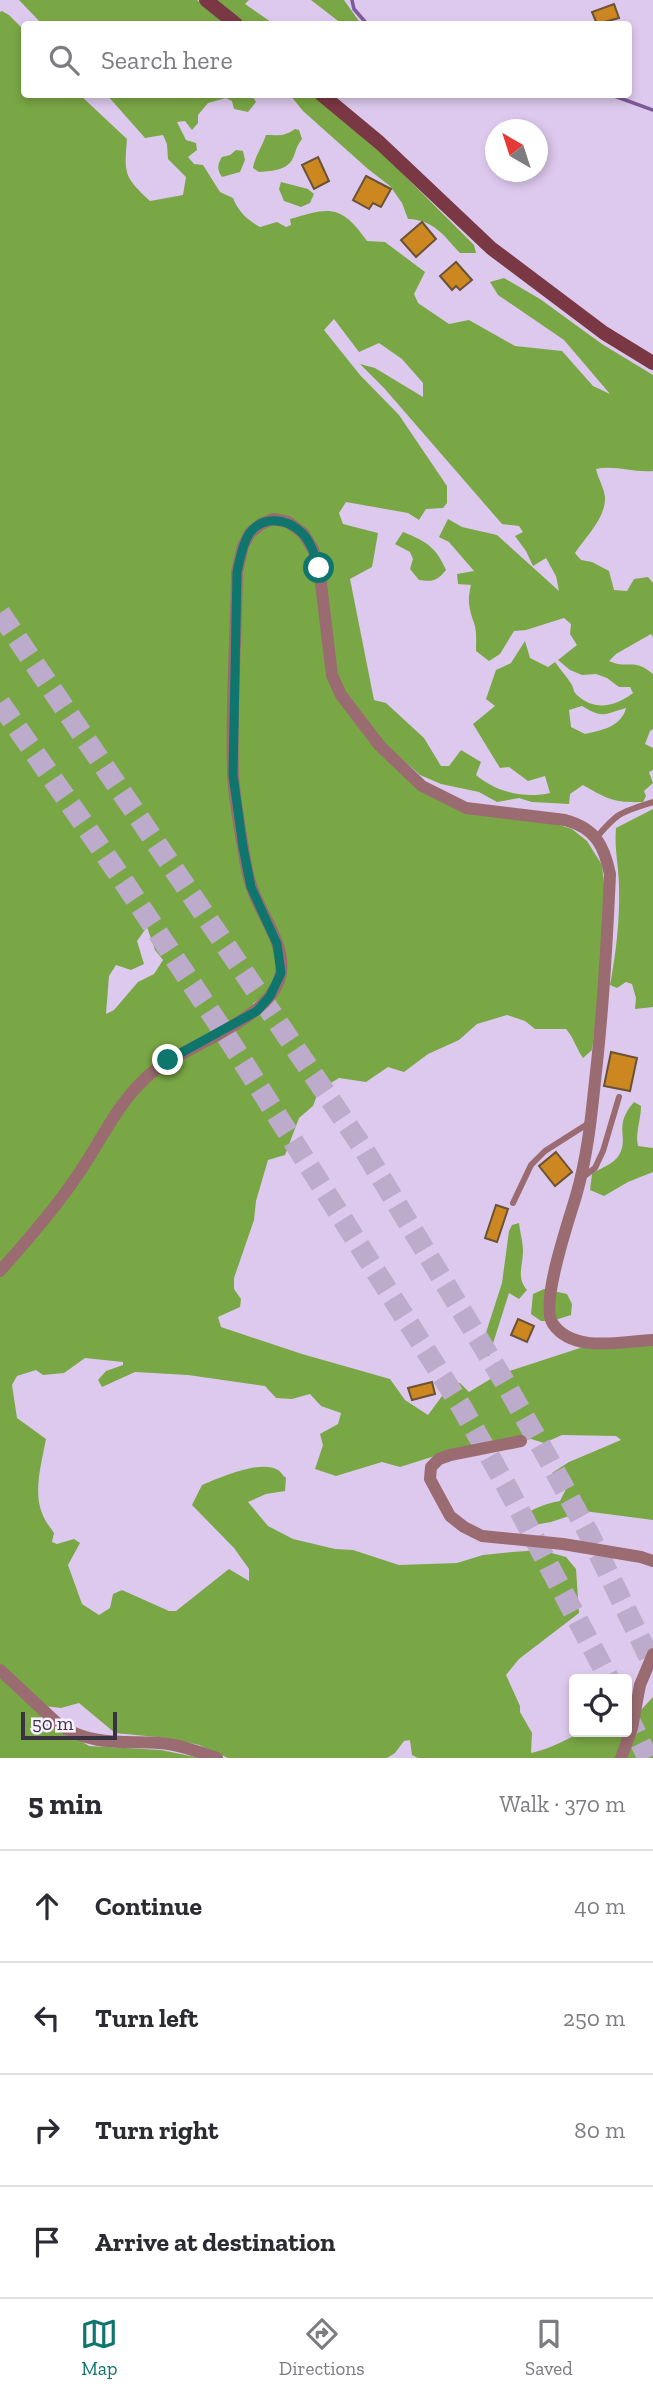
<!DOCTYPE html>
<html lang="en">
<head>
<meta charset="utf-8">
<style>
  body { margin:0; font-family:"Zilla Slab",serif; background:#f7f7f7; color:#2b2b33 }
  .controls { position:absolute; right:21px; bottom:21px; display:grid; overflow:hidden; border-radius:7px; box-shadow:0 4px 10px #0003 }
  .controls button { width:63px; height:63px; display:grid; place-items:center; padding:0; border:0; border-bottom:2px solid #e1e1e2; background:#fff; color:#2b2b33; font:35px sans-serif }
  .compass { position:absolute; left:485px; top:119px; width:63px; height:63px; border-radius:50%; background:#fff; box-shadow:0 4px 10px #0003; rotate:321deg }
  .scale { position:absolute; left:21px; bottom:18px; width:96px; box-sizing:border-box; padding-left:7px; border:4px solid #3a3341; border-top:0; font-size:19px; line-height:24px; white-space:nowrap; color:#3a3341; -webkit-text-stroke:5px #f8f0fe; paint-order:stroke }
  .stop { position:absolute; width:21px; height:21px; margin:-16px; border:5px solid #0f766e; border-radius:50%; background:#fff }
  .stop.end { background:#0f766e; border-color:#fff; box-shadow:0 2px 7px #0008 }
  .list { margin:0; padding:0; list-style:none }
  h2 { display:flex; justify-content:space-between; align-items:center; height:91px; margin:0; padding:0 28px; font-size:30px }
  h2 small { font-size:23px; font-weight:400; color:#7c7c81 }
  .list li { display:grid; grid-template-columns:46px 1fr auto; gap:21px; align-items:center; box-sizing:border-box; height:112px; padding:0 28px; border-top:2px solid #e1e1e2 }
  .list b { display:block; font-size:26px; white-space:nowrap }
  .list em { font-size:23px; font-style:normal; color:#7c7c81 }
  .icon { flex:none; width:38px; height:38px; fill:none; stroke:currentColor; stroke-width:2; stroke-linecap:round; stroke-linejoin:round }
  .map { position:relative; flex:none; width:653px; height:1758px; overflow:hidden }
  .search { position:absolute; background:#fff; box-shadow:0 4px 10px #0003; left:21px; right:21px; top:21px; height:77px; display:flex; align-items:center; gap:18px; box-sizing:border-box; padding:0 24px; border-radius:7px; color:#7c7c81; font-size:26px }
  .sheet { height:539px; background:#fff }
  nav { display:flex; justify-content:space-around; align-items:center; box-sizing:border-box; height:98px; border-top:2px solid #e1e1e2; background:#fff; font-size:19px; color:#7c7c81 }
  nav a { display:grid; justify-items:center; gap:4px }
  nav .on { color:#0f766e }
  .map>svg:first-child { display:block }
</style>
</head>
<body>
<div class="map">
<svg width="653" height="1758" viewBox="0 0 653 1758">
  <rect width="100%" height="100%" fill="#ddc9ed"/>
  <g fill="#7aa745" fill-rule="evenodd">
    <path d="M19,0h178l31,24h-186z"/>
    <path d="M214,0h35l-4,4 29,20h-31z"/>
    <path d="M311,0h33l17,24h-19z"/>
    <path d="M2,11l7,4 15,15v64l56,1 47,44c-3,35 -3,38 23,62l33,-6 3,-18 -18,-18 -1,-15 -4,-9 -18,3 -38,-43h145l4,7 -8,10 -14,-3 -2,-8 -6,-3 -18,5 -10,12v8l-6,7 -7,-9 -8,1 9,18 10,3 1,7 -9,7 6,7 9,1 17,27 13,6c5,13 14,22 27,29l17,-5 9,5 5,-2 -1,-6c40,-12 51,-15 77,22l18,1 40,30 -11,22 4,9 31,21 20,-4 46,26 47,5 31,35 17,8 -46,-54 -66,-45 -8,-13 14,-4 36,21 62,45 51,31v96c-19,2 -38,-6 -57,-2 2,9 8,19 9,28 1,21 -19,39 -30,56l6,7 11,2 17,9 5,19 13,1 7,-12 14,-2 5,6v54l-2,-3 -35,20 -7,7c19,9 24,-4 44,13v55l-3,2 -5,13 8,4v22l-4,2 4,11 -9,8 2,5 -3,6c-29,1 -36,-3 -60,-17l-13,9 -1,10 -37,-2 -13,-4 -22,4 -18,-10 -38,-8 -21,-9 -27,-24 43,48 111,22 25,8 15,12 15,24 3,27 -4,88 -9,70 -9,8c-7,-10 -9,-20 -17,-29h-31l-10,-8 -18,-6 -30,9 -18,16 -31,14 -24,18 -16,-5 -22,15 -27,-4 -20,12 -6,16 -14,12 -14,37 -17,5 -12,41 -2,19 -20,58v11l7,10 -1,8 -22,10 3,10 81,27 88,25 15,21 23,15 20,-27 12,-5 9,9 28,-17 83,-27 73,-4v176l-69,-9 -33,11 -28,5 -5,-8c14,-10 25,-15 42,-18l6,-12 -14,-16 17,-11 52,-22 -5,-4 -54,-1 -18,8 -13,-4 -77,11 -54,17 -18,-5 -46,14 -21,-7 8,-24 -3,-11 18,-10 3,-11 -20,-7 -11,-12 -18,5 -16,-1 -11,-12 -77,-11 -53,-3 -33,15 -4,-7 8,-9 17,-6v-3l-38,-4 -21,15 -21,2 -7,-5 -19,6 -5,9 5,33 29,21c-4,22 -13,52 -4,74 2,7 8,14 12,20l-2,9 5,2 17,-5 6,4 -12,22 14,39 17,11 11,-7 3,-14 9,-4 47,21h7l53,-42 20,12v-12l-15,-21 -42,-43 10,-20c17,-7 59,-26 76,-15 3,2 5,6 8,8l-1,13 -19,3 -18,8 20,24 25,13 42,10 18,1 46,15 58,-2 26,-8 29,-3 29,-2 25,7 10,12 3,44 -60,46 -13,16 14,31v6l12,21 -1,20c39,-8 47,-32 92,-16l4,-12 26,-28v61h-235l-6,-3 -2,-15 -6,1 -9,12 -8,5h-159l-29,-13 -32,-7 -52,-5 -36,-30 -18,5 -17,-2 -2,11 47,29 72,4 39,8h-200v-1746zM334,319l25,33 20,-9 23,16 21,24v14l-48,-29 -15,-4 24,24 118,136 17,2 4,6 -8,4 11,15 7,15 13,-8 10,18 3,15 -62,-56 -35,-8 -14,-8 -9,18 10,5 25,29 -17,3 1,10 13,1c-4,15 -2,23 3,38 3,8 2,19 2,28l13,10 11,-7 14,-23 12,-1 38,-12 7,6 -1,10 7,11 -19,15 12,10 12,5 14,-1 11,4 12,9h11l3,6c-17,13 -38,19 -56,2 -4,-4 -3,-5 -5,-10 -5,-8 -12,-16 -17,-23l-7,5 -18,-9 -5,-17 -14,22 -15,7 -10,29 9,7 -22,18 27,44 9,-1 19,14 17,-5 5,17c-25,6 -54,-1 -74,-18l5,-13 -20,-12 -12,16h-8l-17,-28 -38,-35 -12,-3 -24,-121 22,-12 6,-34 -35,-9 -4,-11 7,-11 62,11 11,7 7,-11 17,-1 4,-5v-17l-48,-71 -39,-40 -36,-45zM582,706c21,13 23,8 44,2 -5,19 -24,22 -41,26l-14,-7 -2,-17zM147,927l8,23 8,10 -9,14 -16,8 -24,28 -8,4 3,-38 7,-11 15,5 13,-6 -7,-23z"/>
    <path d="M290,95h23l62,51 99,99 2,8h-16c-17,-18 -26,-33 -52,-34l-6,-16 -12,-17 -22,-17 -65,-58z"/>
    <path d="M295,129l4,1 3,9c-7,9 -6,14 -10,21 -7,11 -22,11 -33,12l-6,-4c2,-12 9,-21 13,-33 12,0 18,2 29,-6z"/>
    <path d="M236,150l7,1 2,9 -5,12 -18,5c-5,-7 -5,-12 0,-20l8,-2z"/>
    <path d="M281,182l27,7 6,5 -4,9 -9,4 -17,-6 -5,-12z"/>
    <path d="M403,532c23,9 33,15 43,38 -9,11 -13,12 -27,10l-9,-11 3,-10 -3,-7 -15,-8z"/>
    <path d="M653,809v198l-18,2 1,-11 -4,-14 -6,-2 -9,6 -7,-3c6,-32 10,-65 9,-98 0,-20 -5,-39 -3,-59z"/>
    <path d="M634,1102l7,4c0,14 -6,27 -3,40l15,2v24l-25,10 -24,14 -14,-6 2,-16c8,-6 22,-10 27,-19 11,-18 -7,-28 15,-53z"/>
    <path d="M519,1223c1,9 4,19 4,28 0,15 -7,26 4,39l-8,9 -10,-6 -20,63h-5l-1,-14 19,-59 7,-52 3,-6z"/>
    <path d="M544,1289l23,5 5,10 -1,11 -19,6h-11l-10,-7 2,-20z"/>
  </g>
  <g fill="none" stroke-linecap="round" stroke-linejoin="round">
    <g stroke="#7f5a9a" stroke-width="3.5">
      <path d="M352,0l2,9 13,15"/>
      <path d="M609,94l44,16"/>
    </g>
  </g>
  <g fill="#cd8721" stroke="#6a5235" stroke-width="2">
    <path d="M614,4l5,14 -22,6 -5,-12z"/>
    <path d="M318,157l11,24 -15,8 -12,-24z"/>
    <path d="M366,176l25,13 -10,18 -8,-4 -4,6 -16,-9z"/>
    <path d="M422,222l14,17 -20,18 -15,-17z"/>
    <path d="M456,262l16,18 -12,10 -4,-4 -4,4 -12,-14z"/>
    <path d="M611,1052l26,6 -7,33 -26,-5z"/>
    <path d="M556,1152l16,20 -17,14 -16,-20z"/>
    <path d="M496,1205l12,4 -11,33 -12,-4z"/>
    <path d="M518,1319l16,7 -7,16 -16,-7z"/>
    <path d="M432,1382l3,12 -23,6 -4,-12z"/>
  </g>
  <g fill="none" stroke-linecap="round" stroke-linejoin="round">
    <g stroke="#bcabcb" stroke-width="21" stroke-dasharray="21 10" stroke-linecap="butt">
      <path d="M0,613l363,535 141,233 46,81 39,72 64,131"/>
      <path d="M0,703l122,176 109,164 230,363 46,81 102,192"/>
      <path d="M627,1715l21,43"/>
    </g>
    <g stroke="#9a6b71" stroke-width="6">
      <path d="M596,838c22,-26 25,-26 57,-36"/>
      <path d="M583,1177l12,-9 8,-17 16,-54"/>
      <path d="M513,1203l18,-38 14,-14 44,-28"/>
    </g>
    <g stroke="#9a6b71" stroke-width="12">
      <path d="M0,1271c27,-30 54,-61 77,-95 25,-36 42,-78 78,-106 33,-25 121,-53 126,-98 4,-29 -20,-57 -29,-84 -5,-13 -7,-28 -9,-41 -4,-24 -9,-50 -10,-74 -2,-67 3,-134 4,-201l6,-26 7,-13 11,-9 12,-5 15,3 15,11 10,16 6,18 13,108 9,20 39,51 42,40 44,22 99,12c30,8 39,25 45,54 -3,69 -7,138 -15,207 -4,39 -8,77 -19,115 -7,24 -37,109 -23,128 21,30 69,17 100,16"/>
      <path d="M521,1441l-71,14 -11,4 -8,8 -1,12 20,37 14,11 18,9 81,8 78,13 12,4"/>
      <path d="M0,1670l59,55c34,21 62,16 100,18 19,1 40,9 58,15"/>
      <path d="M621,1758l11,-30 8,-43 13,-31"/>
    </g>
    <g stroke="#7a3844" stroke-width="14">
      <path d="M206,0l30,24"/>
      <path d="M321,94l59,49 111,105 113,85 49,30"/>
    </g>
  </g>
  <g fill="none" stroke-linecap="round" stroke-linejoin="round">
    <path stroke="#0f766e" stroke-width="9" d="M168,1060l89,-49 13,-15 11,-23 -4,-29 -26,-57 -8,-40 -10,-72 4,-203c3,-13 5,-27 12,-38 13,-19 38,-16 53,-1 9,9 13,23 17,35"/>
  </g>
</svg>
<div class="controls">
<button><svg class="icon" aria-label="locate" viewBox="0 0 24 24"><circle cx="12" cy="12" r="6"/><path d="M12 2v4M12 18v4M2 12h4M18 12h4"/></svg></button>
</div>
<svg class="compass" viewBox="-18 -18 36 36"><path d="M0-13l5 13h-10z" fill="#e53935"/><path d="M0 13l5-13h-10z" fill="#7c7c81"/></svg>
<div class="scale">50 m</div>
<div class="stop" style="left:319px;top:568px"></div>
<div class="stop end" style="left:168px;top:1060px"></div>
<div class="search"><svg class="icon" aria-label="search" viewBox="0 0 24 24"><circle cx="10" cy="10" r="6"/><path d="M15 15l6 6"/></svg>Search here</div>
</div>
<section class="sheet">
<h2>5 min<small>Walk · 370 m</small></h2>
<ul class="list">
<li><svg class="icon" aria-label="ahead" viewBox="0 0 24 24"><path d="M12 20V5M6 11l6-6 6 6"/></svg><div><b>Continue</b></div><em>40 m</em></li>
<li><svg class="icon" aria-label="left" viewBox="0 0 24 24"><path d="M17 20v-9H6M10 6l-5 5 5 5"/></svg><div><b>Turn left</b></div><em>250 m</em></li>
<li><svg class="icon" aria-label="right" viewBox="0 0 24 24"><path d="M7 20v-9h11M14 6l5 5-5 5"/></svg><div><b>Turn right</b></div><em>80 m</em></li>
<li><svg class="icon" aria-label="arrive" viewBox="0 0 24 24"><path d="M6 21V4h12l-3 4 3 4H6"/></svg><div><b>Arrive at destination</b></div></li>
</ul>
</section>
<nav>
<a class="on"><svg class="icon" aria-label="map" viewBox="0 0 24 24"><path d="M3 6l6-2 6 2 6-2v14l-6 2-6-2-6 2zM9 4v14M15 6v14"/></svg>Map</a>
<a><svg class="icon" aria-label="directions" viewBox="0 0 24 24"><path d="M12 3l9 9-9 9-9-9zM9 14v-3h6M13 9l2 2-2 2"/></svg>Directions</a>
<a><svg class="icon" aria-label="saved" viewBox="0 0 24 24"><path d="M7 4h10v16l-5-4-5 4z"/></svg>Saved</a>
</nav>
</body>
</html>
